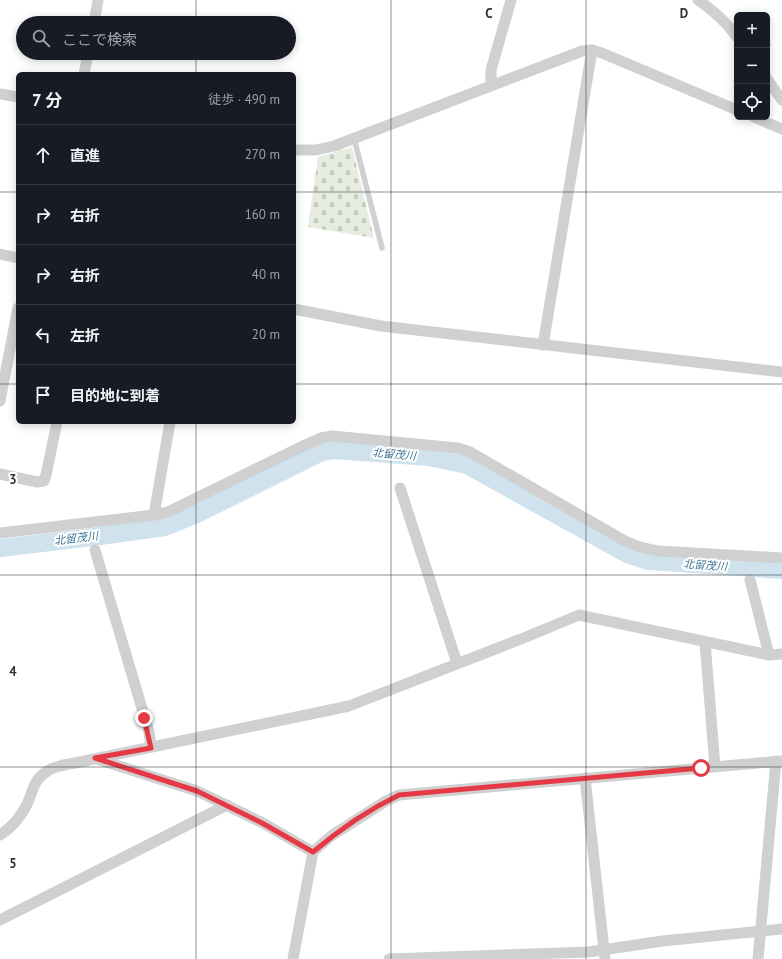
<!DOCTYPE html>
<html lang="ja">
<head>
<meta charset="utf-8">
<style>
  body { margin:0; font-family:"PT Sans","Noto Sans JP",sans-serif; background:#20242c; color:#f1f3f6 }
  .controls { position:absolute; right:12px; top:12px; display:grid; overflow:hidden; border-radius:6px; box-shadow:0 2px 10px #0003 }
  .controls button { width:36px; height:36px; display:grid; place-items:center; padding:0; border:0; border-bottom:1px solid #363941; background:#171b24; color:#f1f3f6; font:20px sans-serif }
  .stop { position:absolute; width:12px; height:12px; margin:-9px; border:3px solid #e63946; border-radius:50%; background:#fff }
  .stop.end { background:#e63946; border-color:#fff; box-shadow:0 1px 4px #0008 }
  .list { margin:0; padding:0; list-style:none }
  h2 { display:flex; justify-content:space-between; align-items:center; height:52px; margin:0; padding:0 16px; font-size:17px }
  h2 small { font-size:13px; font-weight:400; color:#9ea1a6 }
  .list li { display:grid; grid-template-columns:26px 1fr auto; gap:12px; align-items:center; box-sizing:border-box; height:60px; padding:0 16px; border-top:1px solid #363941 }
  .list b { display:block; font-size:15px; white-space:nowrap }
  .list em { font-size:13px; font-style:normal; color:#9ea1a6 }
  .icon { flex:none; width:22px; height:22px; fill:none; stroke:currentColor; stroke-width:2; stroke-linecap:round; stroke-linejoin:round }
  .map { position:relative; flex:none; width:782px; height:959px; overflow:hidden }
  .search { position:absolute; background:#171b24; box-shadow:0 2px 10px #0003; left:16px; top:16px; width:280px; height:44px; display:flex; align-items:center; gap:10px; box-sizing:border-box; padding:0 14px; border-radius:22px; color:#9ea1a6; font-size:15px }
  .panel { position:absolute; background:#171b24; box-shadow:0 2px 10px #0003; left:16px; top:72px; width:280px; height:352px; border-radius:6px }
  .map>svg:first-child { display:block }
</style>
</head>
<body>
<div class="map">
<svg width="782" height="959" viewBox="0 0 782 959">
  <defs>
    <pattern id="cemetery-stones" width="16" height="16" patternUnits="userSpaceOnUse"><rect width="16" height="16" fill="#e6ecdf"/><path d="M2 7V4a2 2 0 0 1 4 0v3zM10 15v-3a2 2 0 0 1 4 0v3z" fill="#c6cbc0"/></pattern>
  </defs>
  <rect width="100%" height="100%" fill="#fff"/>
  <path fill="url(#cemetery-stones)" d="M352,147l22,91 -66,-11 10,-70z"/>
  <g fill="none" stroke-linecap="round" stroke-linejoin="round">
    <path stroke="#cfe2ee" stroke-width="18" d="M0,548l93,-11 72,-10 30,-12 127,-63 12,-2 95,7 38,8 160,89 21,7 134,9"/>
    <path stroke="#d0d0d0" stroke-width="5.5" d="M354,138l28,110"/>
    <g stroke="#d0d0d0" stroke-width="11">
      <path d="M698,0c15,10 28,22 39,37"/>
      <path d="M94,23l4,-23"/>
      <path d="M84,74l4,-21"/>
      <path d="M767,79l15,21"/>
      <path d="M491,85v-15l20,-70"/>
      <path d="M0,94l18,3"/>
      <path d="M754,117l28,12"/>
      <path d="M294,150h22l18,-4 248,-95 10,-1 10,3 135,57"/>
      <path d="M0,254l18,4"/>
      <path d="M294,309l87,17 401,46"/>
      <path d="M543,345l49,-295"/>
      <path d="M0,401l18,-93"/>
      <path d="M0,474l37,8 7,-1 2,-6 11,-53"/>
      <path d="M400,488l57,175"/>
      <path d="M154,515l16,-93"/>
      <path d="M0,533l154,-18 14,-3 135,-66 18,-8 11,-2 126,12 12,4 155,89 15,6 18,4 124,7"/>
      <path d="M95,550l54,182 2,15"/>
      <path d="M750,580l19,75"/>
      <path d="M705,642l10,125"/>
      <path d="M97,759l100,32 66,32 50,29"/>
      <path d="M585,778l20,181"/>
      <path d="M0,835c11,-7 19,-16 25,-27 5,-8 6,-16 10,-24 8,-15 24,-19 40,-21l274,-57 177,-69 53,-22 190,40 13,-1"/>
      <path d="M0,920l227,-115"/>
      <path d="M293,959l20,-107 18,-16 55,-35 13,-6 383,-34"/>
      <path d="M389,959l199,-7 75,-11 119,-12"/>
      <path d="M758,959l18,-198"/>
    </g>
  </g>
  <g fill="none" stroke-linecap="round" stroke-linejoin="round">
    <path stroke="#e63946" stroke-width="5" d="M144,718l7,30 -56,10 102,33 65,32 51,29c26,-22 55,-42 86,-57l302,-27"/>
  </g>
  <path fill="none" stroke="#333" stroke-width="1" stroke-opacity="0.55" d="M196,0v23M391,0v959M586,0v959M196,53v21M0,192h18M294,192h488M0,384h18M294,384h488M196,422v537M0,575h782M0,767h782"/>
  <g text-anchor="middle" stroke-width="4" stroke-linejoin="round" paint-order="stroke">
    <g font-size="11" font-style="italic" fill="#3f7597" stroke="#fff">
      <text transform="translate(394 454) rotate(5)" y="4">北留茂川</text>
      <text transform="translate(76 538) rotate(-7)" y="4">北留茂川</text>
      <text transform="translate(705 565) rotate(4)" y="4">北留茂川</text>
    </g>
  </g>
  <g font-size="13" text-anchor="middle" font-weight="bold" fill="#333" stroke="#fff" stroke-width="4" stroke-linejoin="round" paint-order="stroke">
    <text x="489" y="18">C</text>
    <text x="684" y="18">D</text>
    <text x="13" y="484">3</text>
    <text x="13" y="676">4</text>
    <text x="13" y="868">5</text>
  </g>
</svg>
<div class="controls">
<button>+</button>
<button>−</button>
<button><svg class="icon" aria-label="locate" viewBox="0 0 24 24"><circle cx="12" cy="12" r="6"/><path d="M12 2v4M12 18v4M2 12h4M18 12h4"/></svg></button>
</div>
<div class="stop" style="left:701px;top:768px"></div>
<div class="stop end" style="left:144px;top:718px"></div>
<div class="search"><svg class="icon" aria-label="search" viewBox="0 0 24 24"><circle cx="10" cy="10" r="6"/><path d="M15 15l6 6"/></svg>ここで検索</div>
<section class="panel">
<h2>7 分<small>徒歩 · 490 m</small></h2>
<ul class="list">
<li><svg class="icon" aria-label="ahead" viewBox="0 0 24 24"><path d="M12 20V5M6 11l6-6 6 6"/></svg><div><b>直進</b></div><em>270 m</em></li>
<li><svg class="icon" aria-label="right" viewBox="0 0 24 24"><path d="M7 20v-9h11M14 6l5 5-5 5"/></svg><div><b>右折</b></div><em>160 m</em></li>
<li><svg class="icon" aria-label="right" viewBox="0 0 24 24"><path d="M7 20v-9h11M14 6l5 5-5 5"/></svg><div><b>右折</b></div><em>40 m</em></li>
<li><svg class="icon" aria-label="left" viewBox="0 0 24 24"><path d="M17 20v-9H6M10 6l-5 5 5 5"/></svg><div><b>左折</b></div><em>20 m</em></li>
<li><svg class="icon" aria-label="arrive" viewBox="0 0 24 24"><path d="M6 21V4h12l-3 4 3 4H6"/></svg><div><b>目的地に到着</b></div></li>
</ul>
</section>
</div>
</body>
</html>
